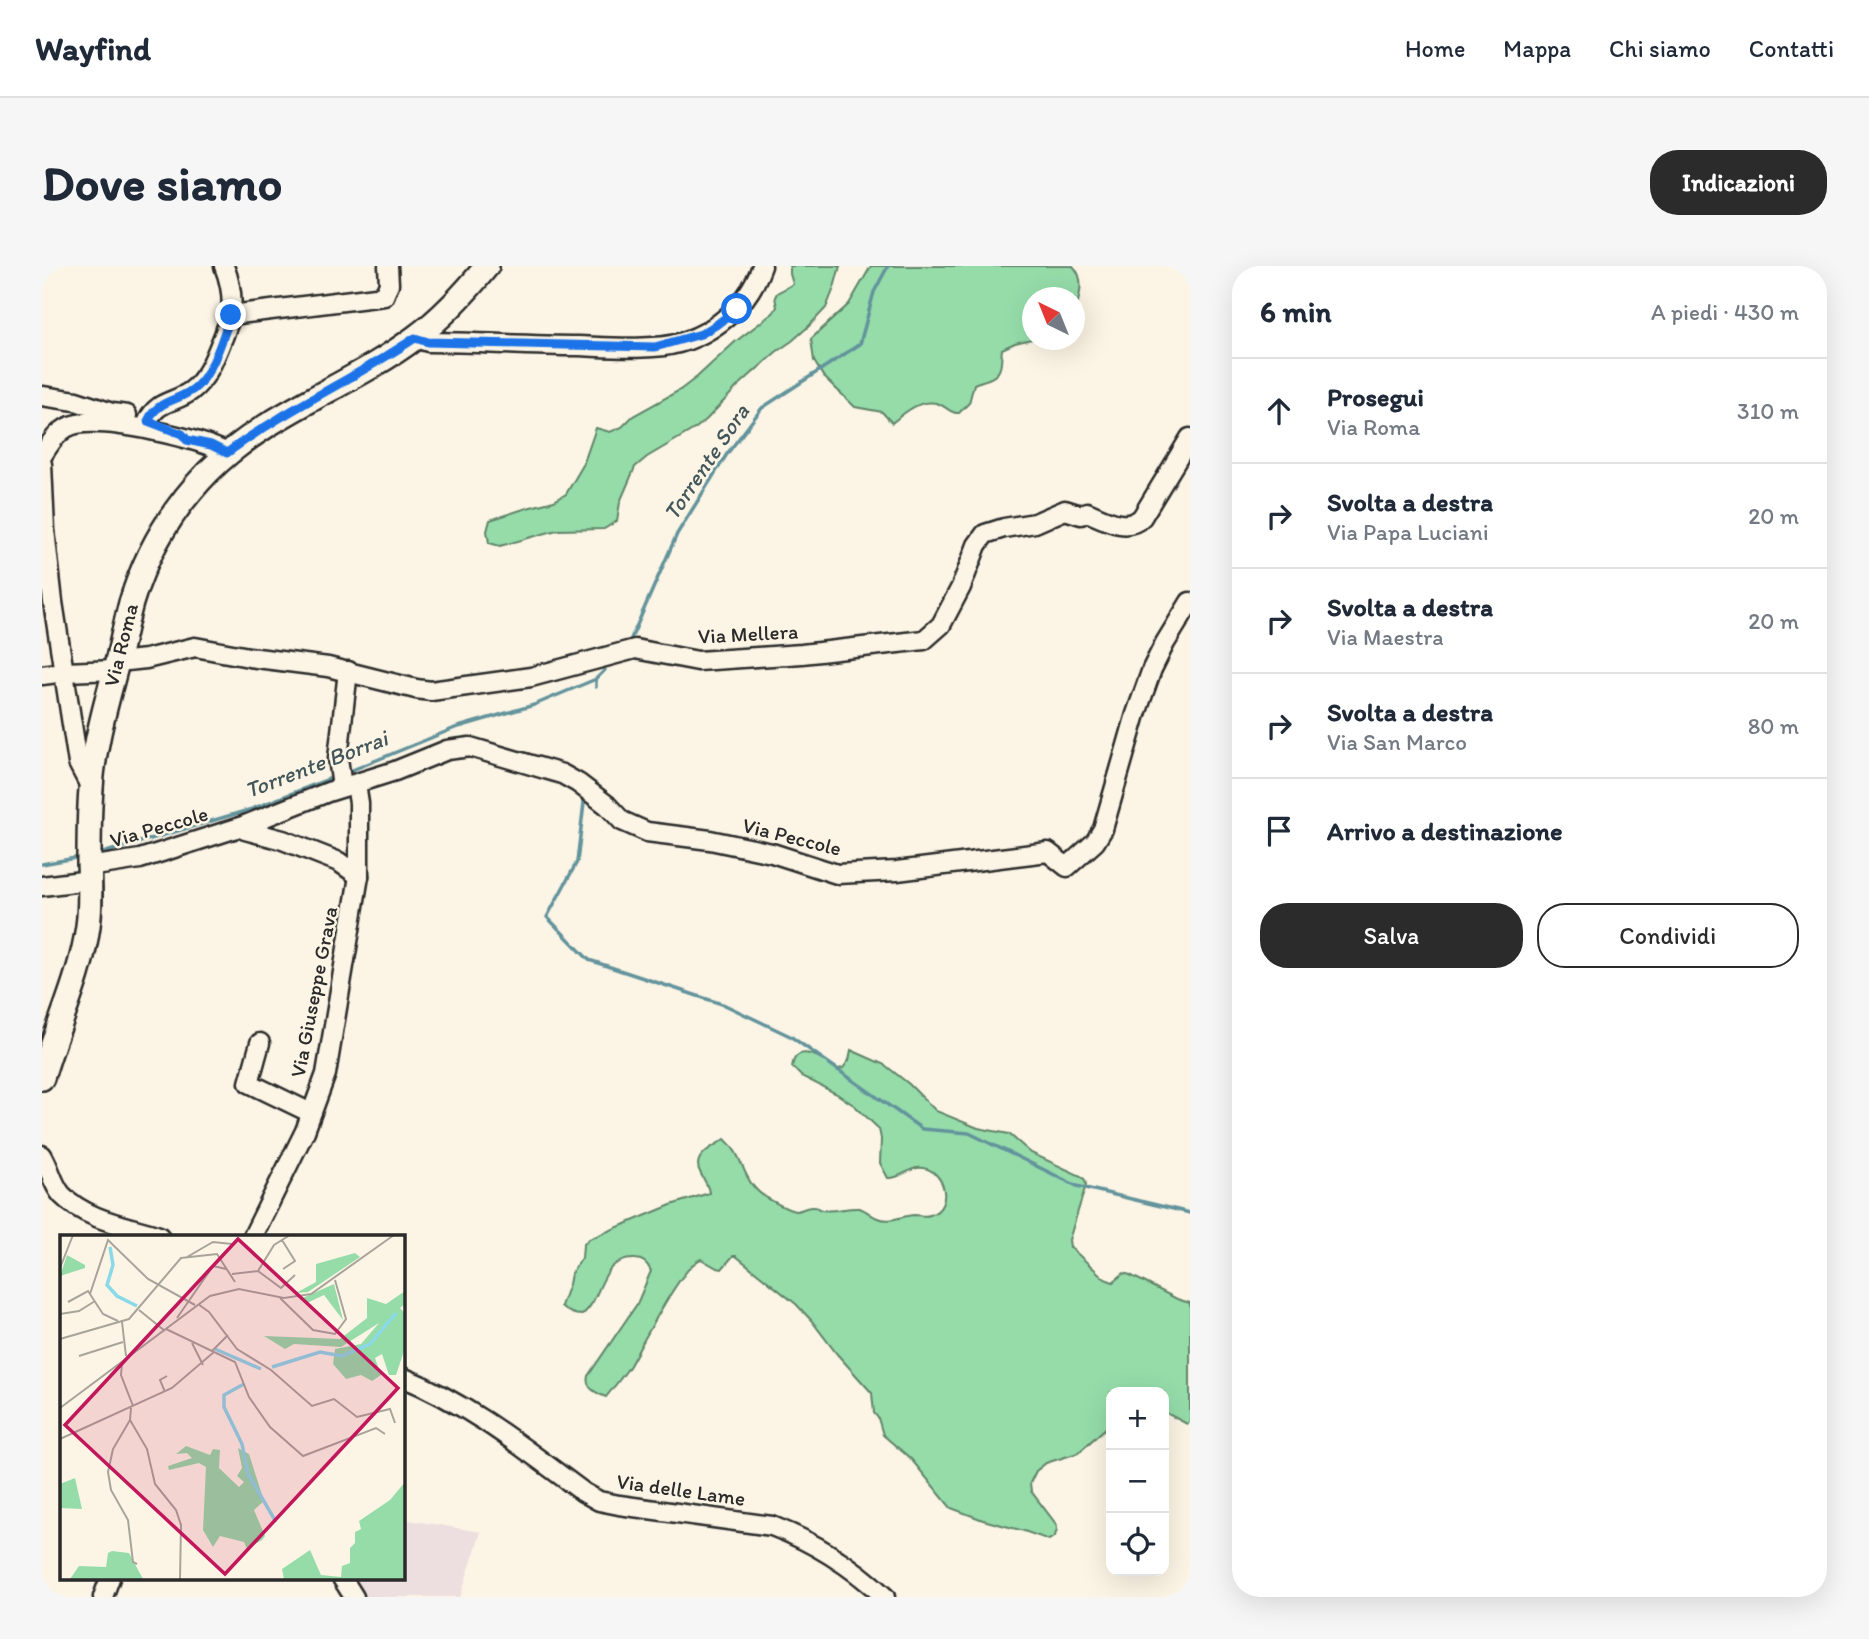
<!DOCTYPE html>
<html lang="it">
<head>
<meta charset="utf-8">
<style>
  body { margin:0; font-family:Itim,sans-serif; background:#f6f6f7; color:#1f2937 }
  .controls { position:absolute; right:21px; bottom:21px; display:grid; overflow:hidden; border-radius:14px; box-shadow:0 7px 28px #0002 }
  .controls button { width:63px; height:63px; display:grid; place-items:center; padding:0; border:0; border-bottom:2px solid #e0e1e3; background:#fff; color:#1f2937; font:35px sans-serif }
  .compass { position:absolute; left:980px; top:21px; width:63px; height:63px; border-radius:50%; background:#fff; box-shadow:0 7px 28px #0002; rotate:317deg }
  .stop { position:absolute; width:21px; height:21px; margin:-16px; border:5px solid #1a73e8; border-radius:50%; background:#fff }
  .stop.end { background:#1a73e8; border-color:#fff; box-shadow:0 2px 7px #0008 }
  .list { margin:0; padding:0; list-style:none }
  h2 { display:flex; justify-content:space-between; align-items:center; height:91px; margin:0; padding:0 28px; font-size:30px }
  h2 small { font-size:23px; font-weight:400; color:#747a83 }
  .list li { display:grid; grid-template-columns:46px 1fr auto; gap:21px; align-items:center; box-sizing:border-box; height:105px; padding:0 28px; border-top:2px solid #e0e1e3 }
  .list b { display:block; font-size:26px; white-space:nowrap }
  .list p { margin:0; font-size:23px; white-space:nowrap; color:#747a83 }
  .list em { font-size:23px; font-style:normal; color:#747a83 }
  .actions { display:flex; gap:14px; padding:21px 28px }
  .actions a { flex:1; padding:16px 0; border:2px solid #2b2b2b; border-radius:28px; text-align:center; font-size:24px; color:#2b2b2b }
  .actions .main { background:#2b2b2b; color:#fff }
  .icon { flex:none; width:38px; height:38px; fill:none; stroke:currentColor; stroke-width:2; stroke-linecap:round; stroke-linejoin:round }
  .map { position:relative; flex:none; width:1148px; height:1331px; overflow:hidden; border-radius:28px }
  header { display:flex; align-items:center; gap:42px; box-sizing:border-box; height:98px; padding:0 35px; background:#fff; border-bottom:2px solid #e0e1e3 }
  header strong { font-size:33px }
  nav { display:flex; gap:38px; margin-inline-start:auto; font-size:24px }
  .intro { display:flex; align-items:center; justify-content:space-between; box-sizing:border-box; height:168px; padding:0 42px }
  h1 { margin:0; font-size:49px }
  .button { padding:18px 32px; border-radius:28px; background:#2b2b2b; color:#fff; font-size:24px; font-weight:700 }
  main { display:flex; gap:42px; padding:0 42px }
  aside { flex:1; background:#fff; border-radius:28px; box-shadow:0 7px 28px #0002 }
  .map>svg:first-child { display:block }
</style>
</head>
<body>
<header>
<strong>Wayfind</strong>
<nav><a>Home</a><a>Mappa</a><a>Chi siamo</a><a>Contatti</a></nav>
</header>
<div class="intro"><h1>Dove siamo</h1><a class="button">Indicazioni</a></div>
<main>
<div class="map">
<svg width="1148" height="1331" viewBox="0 0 1148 1331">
  <rect width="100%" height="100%" fill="#fcf5e5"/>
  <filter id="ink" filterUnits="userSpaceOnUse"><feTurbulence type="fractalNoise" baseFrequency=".0143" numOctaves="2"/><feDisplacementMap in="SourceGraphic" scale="14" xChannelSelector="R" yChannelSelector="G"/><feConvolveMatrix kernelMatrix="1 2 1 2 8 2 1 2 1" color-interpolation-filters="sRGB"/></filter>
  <g filter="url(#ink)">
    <path fill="#eddedf" d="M361,1253l78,13 -21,65h-99l-12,-19h53z"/>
    <g fill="#95dca9" stroke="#60846a" stroke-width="2">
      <path d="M748,0h50l-6,22 -8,20 -17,18 -17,15 -16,11 -39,35 -30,32 -11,9 -49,29 -12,10 -15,35 -3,19 -13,8 -47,1 -57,16 -11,-3 -2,-12 3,-11 37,-12 27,-7 12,-7 17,-29 13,-37 14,4 12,-5 11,-11 47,-26 17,-13 38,-35 38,-29 4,-6 -2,-10 2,-4 16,-9 -3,-10z"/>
      <path d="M829,0h202c13,13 6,32 2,48l-1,-16h-42v41l-17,4 -13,6c-1,6 0,13 -2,19 -3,11 -17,12 -26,16l-5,19 -10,10c-8,1 -12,-6 -20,-9 -18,-6 -34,8 -47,19l-10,-11 -27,-5 -32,-31 -9,-15 -3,-22 38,-35z"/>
      <path d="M809,784l34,15 24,19 27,27 42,17 31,6 22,19 50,23 4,4 1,5 -17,55 1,7 35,32 8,3 11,-9 6,2 47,24 13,4v117l-2,4h-1l-23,-12v-20h-53v33l-3,1 -30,27 -32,10 -10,8 -6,12 1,8 25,33 1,5 -2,7 -6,4 -25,-9 -41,-11 -32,-12 -40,-49 -28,-24 -5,-17 -4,-5 -2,-20 -35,-39 -26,-34 -15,-16 -60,-48h-3l-11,13 -5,-1 -16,-9c-20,7 -59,86 -72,108 -7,10 -15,20 -23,30 -10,-4 -21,-9 -18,-21l49,-72 14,-33c-3,-7 -8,-12 -16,-12 -37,-1 -31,39 -53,56 -8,0 -16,-4 -21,-9l8,-22 2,-10 11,-16 1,-13 6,-6 82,-34 38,-12c-1,-9 -6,-14 -9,-21 -9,-17 15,-26 25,-33 21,19 16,44 42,59 8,4 21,13 30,13 5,-1 9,-4 15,-4 9,0 2,1 10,3 12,2 25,-3 37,-2 8,2 12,8 19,10 13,5 23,-2 36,-3 6,0 11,2 16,0 24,-8 15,-44 -7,-47 -14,-2 -21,11 -35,10l-8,-15 1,-24 -2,-10 -24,-23 -18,-12 -36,-18 -9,-9c4,-28 34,-6 46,2l5,-1 6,-8z"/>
    </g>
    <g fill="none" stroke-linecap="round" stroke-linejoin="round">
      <g stroke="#64939c" stroke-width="3.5">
        <path d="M588,375l47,-107 50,-80 35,-46 98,-64 14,-52 14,-26"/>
        <path d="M554,421v-8l9,-9"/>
        <path d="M303,507l110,-45 79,-23 62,-26"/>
        <path d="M543,528l-8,68 -30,55 42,43 136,45 65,31 132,93 47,4 108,53 113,27"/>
        <path d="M54,589l156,-46 82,-32"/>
        <path d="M0,598l39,-7"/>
      </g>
      <g stroke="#2b2b2b" stroke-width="23">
        <g id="minor">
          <path d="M189,49l153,-19 5,-12 -1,-18"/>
          <path d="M373,72l13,4c50,0 100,4 150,4 25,1 50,3 75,1 49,-2 93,-36 109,-81"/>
          <path d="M0,130l34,5 36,12 15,2"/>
          <path d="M106,155c9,-21 27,-18 43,-30 18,-14 25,-37 33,-56 2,-7 6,-14 7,-21 2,-16 -1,-33 -7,-48"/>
          <path d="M0,190c8,-13 18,-29 35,-32 34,-6 120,14 150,29"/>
          <path d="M0,198l3,66 8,72 25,161 13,25"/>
          <path d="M76,393l9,2 19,-2 49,-12 54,10 79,10 88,22 15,2 100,-14 104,-28 63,12 104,-7 122,-14 17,-15 20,-38 16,-42 8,-11 19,-6 31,-5 30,-13 16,5 6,-3c17,7 40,21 55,5l48,-79"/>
          <path d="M0,409l23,-3 50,-2"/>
          <path d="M300,521l-4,-29 10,-87"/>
          <path d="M198,561l5,3 38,10 56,22 20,14"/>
          <path d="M47,601l51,-8 100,-32 88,-35 67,-21 52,-21 23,-3 92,27 16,9 29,22 15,16 25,11 63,8 62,13 65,21 60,-3 151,-19 19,15 28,-25 8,-13 33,-115 16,-45 13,-26 25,-41"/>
          <path d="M0,620l48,-6"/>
          <path d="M218,777l-11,40 62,30"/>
          <path d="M0,889c8,12 10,29 20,40 24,25 66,31 97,41"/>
          <path d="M211,970l52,-105 21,-57 33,-198v-73l-3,-19"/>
          <path d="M360,1111c67,27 124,73 181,115l16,9 20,4 153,21c42,16 80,40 113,71"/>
          <path d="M300,1312l12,19"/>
          <path d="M61,1331l7,-19"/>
        </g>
      </g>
      <g stroke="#2b2b2b" stroke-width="28">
        <path id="major" d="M0,812c14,-50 39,-100 46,-152 3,-21 2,-42 1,-63 0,-25 0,-50 2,-74 2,-40 14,-81 24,-119 6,-22 10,-45 16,-67 15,-50 41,-94 77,-131 59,-60 142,-85 208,-135 27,-20 50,-45 71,-71"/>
      </g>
      <use href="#minor" stroke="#fcf5e5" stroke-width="18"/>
      <use href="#major" stroke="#fcf5e5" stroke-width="23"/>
    </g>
  </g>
  <g fill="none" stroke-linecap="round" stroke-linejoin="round" filter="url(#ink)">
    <path stroke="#1a73e8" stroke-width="9" d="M189,49c-9,23 -16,53 -34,71 -16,16 -39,12 -49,35l34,13 5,6 24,5 16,8c59,-44 127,-74 188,-115l13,4 227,5 46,-13 15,-9 21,-16"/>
  </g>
  <g text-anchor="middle" stroke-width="5" stroke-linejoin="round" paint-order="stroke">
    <g font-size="21" fill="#2b2b2b" stroke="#fcf5e5">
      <text transform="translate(706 368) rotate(-3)" y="7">Via Mellera</text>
      <text transform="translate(79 379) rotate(-76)" y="7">Via Roma</text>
      <text transform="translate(117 561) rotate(-16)" y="7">Via Peccole</text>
      <text transform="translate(750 571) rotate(14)" y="7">Via Peccole</text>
      <text transform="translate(272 726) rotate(-79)" y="7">Via Giuseppe Grava</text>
      <text transform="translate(639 1224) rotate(8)" y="7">Via delle Lame</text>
    </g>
    <g font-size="23" font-style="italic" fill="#43565a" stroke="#fcf5e5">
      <text transform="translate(664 196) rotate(-56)" y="8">Torrente Sora</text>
      <text transform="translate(274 498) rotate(-21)" y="8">Torrente Borrai</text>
    </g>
  </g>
  <g transform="translate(18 969)">
    <rect width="345" height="345" fill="#fcf5e5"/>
    <path d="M295,18l5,4 -52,35 -12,1 20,-11v-18zM7,20l18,10v3l-25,8zM274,49l9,36 -19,-25 -17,8 -7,-4zM345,56v13l-5,4 5,5v35l-9,27h-7l-7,-21 -7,4 6,17 -9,6 -11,-6 -15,4 -13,-15 2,-15 26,-5 18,-21 -38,24 -47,-3 -9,5 -21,-13 76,3 27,-21v-20l19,6zM126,211l24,9 3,-6 7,1 -1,18 20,19 5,-5 -7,-6 5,-8 -4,-20 11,6 15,47 -10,9 11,26 -3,4 -15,9 -3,-7 -24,-6 -7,11 -10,-17 3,-63 -7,-4 -30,7 -1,-4 24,-8 -5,-5 -11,1zM15,243l7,31 -22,-1v-24zM345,247v97h-121l-2,-10 28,-19 11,25 20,2 1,-11 8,-3v-15l5,-5v-11l6,-3 -2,-8 31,-21zM52,316l17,2 14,26h-73l9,-13 27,1 2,-14z" fill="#95dca9"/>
    <path fill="none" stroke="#8ad9e8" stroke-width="3.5" d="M50,12l3,18 -6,20 10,11 20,10M155,114l46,20M212,132l48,-15 22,4 28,-12 26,-31M184,149l-20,11v12l18,37 6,30 28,48"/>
    <path fill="none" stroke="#a8a49b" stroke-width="2" d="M222,5l13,21 -12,8M127,22l26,-15 19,2M0,33l13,-33M198,36l23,17 14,-13M172,39l26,-3 16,-26 16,-10M30,59l18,-54 40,39 47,26M220,63l33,32 22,4 11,-15 -11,-39M8,67l20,-11 15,23 15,7M138,69l11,8 28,37 34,21 41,36 22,-7 23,18 33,-8 5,14M79,75l26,21M0,79l19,-3 16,-10M117,83l36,-52 13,3M62,87l4,34M106,94l69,33 14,35 21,30 33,29 73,-28 9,6M0,104l69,-20 52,-61 36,-4 18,28M132,108l11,22M152,116l16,-16M19,121l44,-14M62,128l-1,12 12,31M105,157l-5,-12 7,-4M0,173l150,-112 29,-7 45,9 27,-4 83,-59M71,173l-1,12 17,29 8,35 21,26 5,15 -1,54M70,185l-17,29 -5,23 3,18 17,30 5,42 4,2M0,204l112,-51 42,-36"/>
    <path fill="#c2185b" fill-opacity="0.15" stroke="#c2185b" stroke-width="3.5" d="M178,4l160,149 -173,186 -160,-149z"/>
    <rect width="345" height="345" fill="none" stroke="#2b2b2b" stroke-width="3.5"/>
  </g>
</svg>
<div class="controls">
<button>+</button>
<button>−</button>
<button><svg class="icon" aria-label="locate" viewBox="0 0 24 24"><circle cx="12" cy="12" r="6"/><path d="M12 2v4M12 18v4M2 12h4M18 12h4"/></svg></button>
</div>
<svg class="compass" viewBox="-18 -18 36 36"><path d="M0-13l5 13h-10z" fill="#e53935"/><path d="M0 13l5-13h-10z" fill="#747a83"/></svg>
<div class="stop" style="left:695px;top:43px"></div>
<div class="stop end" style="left:189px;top:49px"></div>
</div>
<aside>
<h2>6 min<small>A piedi · 430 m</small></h2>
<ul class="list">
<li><svg class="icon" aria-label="ahead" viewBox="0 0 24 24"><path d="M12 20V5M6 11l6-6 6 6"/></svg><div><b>Prosegui</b><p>Via Roma</p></div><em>310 m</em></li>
<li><svg class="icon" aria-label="right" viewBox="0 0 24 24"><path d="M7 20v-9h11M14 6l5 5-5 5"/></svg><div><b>Svolta a destra</b><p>Via Papa Luciani</p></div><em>20 m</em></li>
<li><svg class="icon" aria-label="right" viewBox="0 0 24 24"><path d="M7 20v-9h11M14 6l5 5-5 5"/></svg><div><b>Svolta a destra</b><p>Via Maestra</p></div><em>20 m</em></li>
<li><svg class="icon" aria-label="right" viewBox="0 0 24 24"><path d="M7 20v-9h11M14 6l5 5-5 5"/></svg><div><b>Svolta a destra</b><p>Via San Marco</p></div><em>80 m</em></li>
<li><svg class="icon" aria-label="arrive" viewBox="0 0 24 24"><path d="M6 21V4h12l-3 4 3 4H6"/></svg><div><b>Arrivo a destinazione</b></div></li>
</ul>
<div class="actions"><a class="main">Salva</a><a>Condividi</a></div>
</aside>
</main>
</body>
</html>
